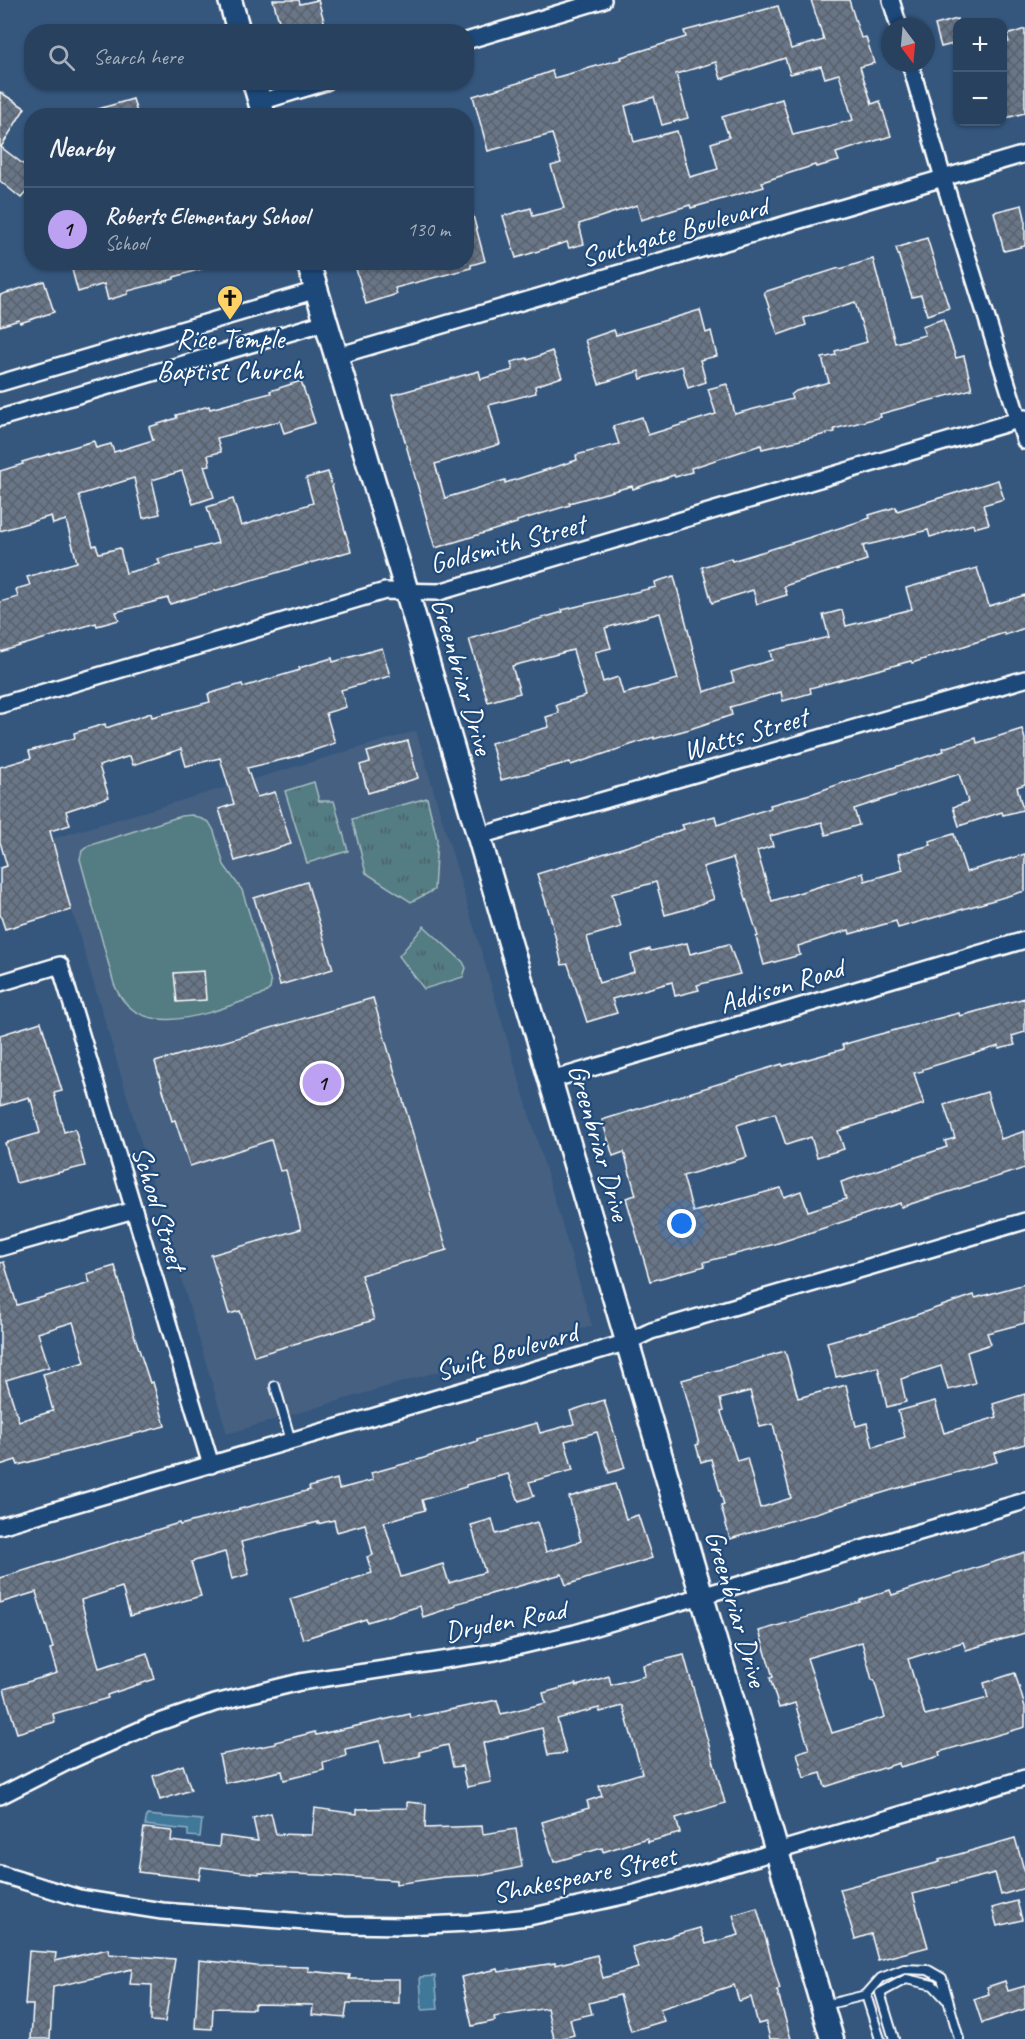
<!DOCTYPE html>
<html lang="en">
<head>
<meta charset="utf-8">
<style>
  body { margin:0; font-family:Caveat,sans-serif; background:#344c67; color:#f1f3f6 }
  .controls { position:absolute; right:18px; top:18px; display:grid; overflow:hidden; border-radius:12px; box-shadow:0 2px 4px #0004 }
  .controls button { width:54px; height:54px; display:grid; place-items:center; padding:0; border:0; border-bottom:2px solid #445a73; background:#28415e; color:#f1f3f6; font:30px sans-serif }
  .compass { position:absolute; left:881px; top:18px; width:54px; height:54px; border-radius:50%; background:#28415e; box-shadow:0 2px 4px #0004; rotate:164deg }
  .you { position:absolute; left:682px; top:1224px; width:21px; height:21px; margin:-15px; border:4px solid #fff; border-radius:50%; background:#1a73e8; box-shadow:0 0 0 9px #1a73e833 }
  .badge { display:grid; place-items:center; width:39px; height:39px; border-radius:50%; background:#bca0f2; color:#111; font-size:20px; font-weight:700 }
  .pin { position:absolute; translate:-50% -50%; border:3px solid #fff; box-shadow:0 2px 6px #0006 }
  .list { margin:0; padding:0; list-style:none }
  h2 { display:flex; justify-content:space-between; align-items:center; height:78px; margin:0; padding:0 24px; font-size:26px }
  h2 small { font-size:20px; font-weight:400; color:#a5afbc }
  .list li { display:grid; grid-template-columns:39px 1fr auto; gap:18px; align-items:center; box-sizing:border-box; height:84px; padding:0 24px; border-top:2px solid #445a73 }
  .list b { display:block; font-size:22px; white-space:nowrap }
  .list p { margin:0; font-size:20px; white-space:nowrap; color:#a5afbc }
  .list em { font-size:20px; font-style:normal; color:#a5afbc }
  .icon { flex:none; width:33px; height:33px; fill:none; stroke:currentColor; stroke-width:2; stroke-linecap:round; stroke-linejoin:round }
  .map { position:relative; flex:none; width:1025px; height:2039px; overflow:hidden }
  .search { position:absolute; background:#28415e; box-shadow:0 2px 4px #0004; left:24px; top:24px; width:450px; height:66px; display:flex; align-items:center; gap:15px; box-sizing:border-box; padding:0 21px; border-radius:24px; color:#a5afbc; font-size:22px }
  .panel { position:absolute; background:#28415e; box-shadow:0 2px 4px #0004; left:24px; top:108px; width:450px; height:162px; border-radius:24px }
  .map>svg:first-child { display:block }
</style>
</head>
<body>
<div class="map">
<svg width="1025" height="2039" viewBox="0 0 1025 2039">
  <defs>
    <pattern id="park-tufts" width="24" height="20" patternUnits="userSpaceOnUse" patternTransform="scale(1.5)"><rect width="24" height="20" fill="#527b83"/><path d="M3 7l-1-3M5 7V3M7 7l1-3M15 17l-1-3M17 17v-4M19 17l1-3" fill="none" stroke="#4f6165"/></pattern>
    <pattern id="building-cross-hatch" width="8" height="8" patternUnits="userSpaceOnUse" patternTransform="scale(1.5)"><rect width="8" height="8" fill="#687688"/><path d="M0 0l8 8M0 8l8-8" fill="none" stroke="#5a616a"/></pattern>
  </defs>
  <rect width="100%" height="100%" fill="#35577e"/>
  <filter id="ink" filterUnits="userSpaceOnUse"><feTurbulence type="fractalNoise" baseFrequency=".0167" numOctaves="2"/><feDisplacementMap in="SourceGraphic" scale="12" xChannelSelector="R" yChannelSelector="G"/><feConvolveMatrix kernelMatrix="1 2 1 2 8 2 1 2 1" color-interpolation-filters="sRGB"/></filter>
  <g filter="url(#ink)">
    <path fill="#446081" d="M416,731l176,595 -365,108 -176,-595z"/>
    <path fill="#527b83" stroke="#a8bdc1" stroke-width="1.5" d="M192,815l17,7 5,9 10,34 18,25 29,93 -1,6 -6,5c-47,15 -125,54 -150,-10l-34,-125 2,-8 6,-5 93,-30z"/>
    <g fill="url(#park-tufts)" stroke="#a8bdc1" stroke-width="1.5">
      <path d="M314,782l5,19h15l14,50 -41,12 -22,-72z"/>
      <path d="M427,798l10,41 -3,51 -23,12 -45,-29 -14,-54z"/>
      <path d="M424,926l39,36 3,6 -3,9 -39,12 -25,-33z"/>
    </g>
    <g fill="#40789a" stroke="#8caec2" stroke-width="1.5">
      <path d="M147,1815l55,5 -2,17 -12,-1v-6l-43,-5z"/>
      <path d="M435,1976l3,33 -16,1 -2,-33z"/>
    </g>
    <g fill="url(#building-cross-hatch)" stroke="#fff" stroke-width="1.5" fill-rule="evenodd">
      <path d="M273,0h26l1,4 18,-4 8,28 -12,4h-20l-2,-7 -11,3z"/>
      <path d="M811,0h38l12,38 5,-1 8,26 -14,4 12,37 8,-3 11,35 -55,17 3,8 -23,6 -1,-2 -53,17 2,5 -73,21 -1,-3 -49,15 -4,-15 -58,19 5,20 -15,4 -2,-6 -51,16 -13,-42 28,-8 2,8 31,-8 -13,-42 10,-3 -9,-29 -64,17 -15,-55 45,-13 34,-12 2,7 68,-19 -1,-2 65,-20 -2,-6 94,-25 13,43 33,-9zM785,58l5,16 31,-8 4,12 14,-4 14,46 -60,15 -11,-36 -60,18 7,20 -18,6 7,26 -28,8 -13,-46 -43,11 -9,-36 29,-9 8,28 26,-7 -12,-44 40,-12 5,17z"/>
      <path d="M957,19v24l-16,4 -6,-22z"/>
      <path d="M1025,29v84l-23,6v-77h7l-2,-7z"/>
      <path d="M0,92l25,16 -24,39 31,24v14l-11,13 -21,-17z"/>
      <path d="M133,99l5,17h-47v-5z"/>
      <path d="M1022,205l3,13v28l-21,5 -10,-39z"/>
      <path d="M466,212h6l13,49 -14,4v3l-76,20 2,6 -31,10 -12,-42h112z"/>
      <path d="M927,238l22,70 -22,7 -6,-20 -9,2 -16,-49z"/>
      <path d="M873,259l22,84 30,-8 -3,-9 21,-7 13,39 8,-2 8,33 -92,25 1,3 -47,12 1,3 -73,17 -1,-4 -70,23 1,4 -17,5 -1,-2 -41,14 -1,-3 -63,17 1,2 -53,16v2l-82,25 -43,-153 87,-24 2,8 32,-9 -2,-8 16,-4 1,2 24,-9 10,26 -27,9 1,7 -47,12 11,39 -65,20 10,34 60,-18v3l72,-23 -1,-5 43,-11 -6,-18 29,-9 6,18 68,-21 -8,-25 19,-5 8,30 57,-15 -1,-4 5,-4 33,-9 -7,-24 14,-3 -1,-4 32,-9 -12,-40 -51,16 2,7 -28,10 -14,-43 75,-24 1,1z"/>
      <path d="M70,262h137l1,5 -34,10v2l-46,12v3l-20,6 -4,-16 -26,8z"/>
      <path d="M44,281l10,31 -34,11 -1,-3 -19,6v-31z"/>
      <path d="M700,310l6,23 5,-2 6,25 -17,4 6,22 -18,6 -6,-22 -41,13 -2,-8 -40,13 -14,-44 29,-10 2,5z"/>
      <path d="M301,381l14,42 -31,10 -4,-12 -63,17 4,14 -13,3 2,10 -6,1 10,31 -21,7 -11,-33 -30,9 8,34 -17,4 -9,-40 -55,17 14,51 3,-1 3,8 21,-5 6,25 34,-9 -2,-5 60,-16 -11,-36 26,-8 8,27 72,-23 -7,-25 22,-6 23,79 -181,53 -2,-6 -52,14 3,8 -22,6 -1,-3 -96,29v-50l18,-5 -2,-8 14,-4 -3,-8 50,-15 -11,-42 -13,4 -2,-8 -51,15v-60l23,-7 -1,-2 72,-21 2,7 15,-4 3,8 39,-12 -4,-13 28,-9 -1,-3 33,-9 1,3 61,-16 -1,-2z"/>
      <path d="M998,480l6,19 -21,6 6,19 -15,4 -1,-4 -43,13 -2,-7 -65,16 4,14 -83,26 3,9 -30,9 -4,-14 -41,13 -10,-36 29,-9 1,3 92,-28 46,-15 -1,-3 27,-8 1,4z"/>
      <path d="M977,568l12,38 36,-11v33l-20,7 -1,-2 -92,30 -1,-2 -101,27 1,5 -28,8 -2,-9 -51,15 2,8 -42,14 -36,10v-2l-83,28 -1,-3 -69,18 -10,-37 58,-16 -3,-10 13,-4 -3,-8 30,-9 -13,-46 -61,16 8,27 -32,9 -19,-63 94,-27 -1,-2 94,-23 -1,-5 19,-6 30,116 30,-10 -3,-10 41,-12 -2,-9 59,-14 -6,-22 19,-5 4,16 66,-17 -6,-21zM660,613l18,66 -55,15 -5,-17 -15,5 -8,-30 16,-4 -6,-20z"/>
      <path d="M382,648l8,28 -49,14 5,17 -20,6 9,30 -41,14 -47,11 10,29 18,-5 16,52 -56,17 -16,-52 15,-5 -14,-46 -34,8 -5,-17 -48,16 -3,-9 -31,10 10,31 -43,14 4,14 -20,6 21,79 -66,19 -5,-15v-46l7,-2 -7,-24v-75l31,-9 -2,-7 46,-13 -1,-5 31,-9 1,4 45,-15 1,4 58,-15 -2,-8 34,-10 1,3 57,-17 -1,-2 33,-10 1,4z"/>
      <path d="M1022,729l3,10v45l-8,3 6,23 -20,5 -1,-3 -43,14 -6,-19 15,-5 -9,-28 -105,35 5,16 -33,10 -4,-13 -52,14 3,10 -16,5 15,50 91,-28 2,8 38,-11 -5,-16 33,-9 -2,-4 25,-7 12,38 59,-18v37l-127,37 -2,-7 -46,13 -1,-4 -51,16 2,9 -36,10 -8,-28 2,-1 -25,-78 -30,9 11,32 -27,10 -22,6 -9,-33 -44,12 9,33 -34,10 12,46 35,-11 -3,-17 19,-6 1,2 36,-8 3,11 39,-10 11,30 -43,11 2,5 -24,6 -3,-14 -60,17 5,14 -30,9 -19,-58 -6,1 -11,-46 -14,-45 147,-45 -2,-4 33,-9 2,9 54,-17 -1,-3 44,-12 31,-11 1,1 98,-32 -1,-3 33,-10 1,5z"/>
      <path d="M408,741l10,37 -50,15 -8,-28 10,-3 -3,-10z"/>
      <path d="M307,882l26,87 -53,16 -26,-87z"/>
      <path d="M204,971l2,29 -29,2 -3,-29z"/>
      <path d="M373,998l74,252 -86,25 13,45 -120,36 -14,-45 -11,3 -18,-59 90,-26 -15,-59 -6,1 -9,-31 -81,26 -15,-46 -3,1 -17,-59z"/>
      <path d="M1025,998v34l-13,4 3,9 -16,4v-3l-76,23v2l-9,2 10,31 -86,27 6,18 -27,8 -6,-20 -25,8 -11,-32 -38,12 10,32 -64,19 10,36 88,-24 3,9 17,-6 7,20 38,-12 -5,-17 106,-35 -2,-6 10,-3 -11,-33 43,-13 14,47 24,-8v37l-124,39 -1,-4 -125,41 -71,18 1,4 -55,15 -24,-83 10,-3 -12,-43 -11,4 -11,-36 180,-56 1,2 61,-17 -2,-4 31,-9 86,-23 1,3z"/>
      <path d="M41,1022l21,69 -8,2 10,39 11,-3 10,37 -69,17 -11,-40 35,-10 -9,-33 -1,1 -1,-4 -29,9v-71z"/>
      <path d="M4,1262l13,43 73,-22 -3,-9 28,-8 19,68 16,49 3,-1 12,44 -147,39 -2,-5 -16,5v-202zM73,1322l12,40 -42,12 10,37 -34,10 -13,-41 43,-13 -11,-34z"/>
      <path d="M1025,1284v39l-38,10 4,11 -24,8 8,31 -27,7 -7,-24 -40,13 5,23 -19,5 -9,-40 -42,10 -9,-35 54,-15 93,-32 1,3z"/>
      <path d="M785,1351l13,47 48,-13 10,41 11,-3 6,24 32,-10 -7,-26 37,-10 9,32 53,-16 -4,-13 32,-10v50l-31,9 3,9 -92,24 -175,53 -9,-33 3,-1 -13,-46 -10,3 -5,-17 3,-1 -17,-64zM750,1391l10,36 13,-3 18,74 -31,10 -13,-50 -10,3 -16,-49 2,-1 -3,-12z"/>
      <path d="M604,1400l21,68 -16,5 -12,-41 -32,9 8,29 -44,12 5,14 -15,5 -11,-27 -42,11v2l-44,13 3,10 -41,12 17,55 42,-13 6,19 36,-11 -14,-47 21,-6 4,15 41,-12 9,30 35,-11 -12,-44 46,-13 11,35 12,-4 14,43 -86,27 -4,-11 -107,30 1,2 -33,11 -3,-11 -53,16 -1,-3 -63,20 -13,-40 82,-26 -5,-16 6,-2 -8,-31 -28,8 -3,-12 -16,4v-2l-77,20 8,32 -17,5 -7,-27 -34,10 10,34 -71,20 -8,-29 -41,13 18,68 48,-15 8,26 -48,16 1,3 -55,16 2,8 -38,11 -13,-44 53,-16 -7,-24 3,-1 -17,-56 -36,11v-25l179,-55 1,2 130,-35 -1,-3 28,-8 2,10 34,-9 -2,-7 40,-11 67,-21 -1,-2 60,-16 3,10 34,-9 -4,-13z"/>
      <path d="M1025,1552v81l-59,17 -3,-8 -55,17 17,56 63,-17 -4,-15 31,-10 10,34v20l-86,25 1,4 -40,11 -1,-4 -74,24 -4,-14 -17,5 -7,-25 12,-4 -14,-46 -16,5 -9,-30 3,-1 -14,-46 101,-29v-2l30,-10 2,5zM862,1642l10,38h2l11,37 -53,16 -25,-75z"/>
      <path d="M684,1655l41,148 -49,15 4,15 -32,9 -1,-4 -44,14 -1,-4 -48,14 -12,-40 47,-14 -2,-7 15,-5 -3,-10 43,-13 -19,-67 -23,6 -1,-4 -42,11 9,34 -18,2 -6,-27 -59,15 8,39 -24,5 -5,-21 -9,1 -5,-22 -29,7 1,4 -35,8 -5,-23 -35,8 1,7 -23,6 1,8 -40,10 -2,-9 -57,12 -6,-28 56,-11v-2l40,-10 1,3 94,-21 1,4 86,-18 4,14 45,-11 -3,-10 33,-9 1,2 32,-10 2,9 34,-9 -2,-11z"/>
      <path d="M183,1765l8,25 -31,10 -7,-24z"/>
      <path d="M407,1802l19,2 -1,24 57,-2 1,8 33,-5 6,38 -38,8 -40,2 -48,7v-4l-75,-5 -62,-2v1l-58,-7 -2,12 -61,-7 6,-44 28,3 -1,10 48,6 1,-11 38,5 -5,-23 18,-5 5,21 36,1 3,-27 42,6v-5l50,-1z"/>
      <path d="M1015,1838l10,35v15l-24,7 -6,-22 -82,21 15,53 -50,13 -7,-26 -16,5 -15,-50 100,-27 -1,-2z"/>
      <path d="M1017,1901l5,19 -25,6 -5,-18z"/>
      <path d="M757,1908l23,81 -3,1 14,49h-21l-4,-17 -8,2 -7,-27 -12,4 -5,-16 -74,24 4,12 -33,10 -11,-36 -31,8 3,11 -22,5 4,16 -15,4h-5l-7,-31 -53,9 1,4 -23,5 -11,-49 37,-8 1,3 56,-9v2l42,-10 6,23 35,-10 -6,-21 68,-19 6,16 33,-9 -6,-20z"/>
      <path d="M108,1949l1,5 66,5 -10,63 -14,-1 1,-36 -22,-1 2,-15 -79,18 -3,52h-19l2,-34h-8l4,-54 27,2 -1,8z"/>
      <path d="M199,1960l57,6 52,1v4l42,4 -1,4h50v24h-52l-2,15 -33,-3 1,-10 -59,-1v5l-41,-1 -1,21 -17,-1z"/>
      <path d="M1005,1981l3,10 17,-5v23l-43,14 -8,-24 15,-5 -2,-7z"/>
    </g>
    <g fill="none" stroke-linecap="round" stroke-linejoin="round">
      <g stroke="#fff" stroke-width="12">
        <g id="service">
          <path d="M275,1386l16,55"/>
          <path d="M866,1995l14,44"/>
          <path d="M825,2005l41,-10 15,-17 23,-9 24,1 14,8 17,61"/>
          <path d="M894,2039l-14,-46 26,-14 27,6 13,14"/>
        </g>
      </g>
      <g stroke="#fff" stroke-width="20">
        <g id="minor">
          <path d="M891,0l8,27"/>
          <path d="M466,41l137,-41"/>
          <path d="M910,63l33,115 82,263"/>
          <path d="M260,102l66,-20"/>
          <path d="M337,356l688,-202"/>
          <path d="M0,383l317,-93"/>
          <path d="M0,418l326,-96"/>
          <path d="M0,705l385,-114 54,1 586,-174"/>
          <path d="M479,836l546,-157"/>
          <path d="M0,983l60,-18 151,500"/>
          <path d="M551,1080l474,-140"/>
          <path d="M0,1248l134,-38"/>
          <path d="M0,1526l628,-184 23,-11 374,-110"/>
          <path d="M0,1796l67,-34 84,-37 64,-22 85,-21 195,-30 80,-19 450,-132"/>
          <path d="M0,1874l79,24 83,13 182,14 60,1 65,-3 60,-6 103,-23 393,-116"/>
        </g>
      </g>
      <g stroke="#fff" stroke-width="27">
        <g id="secondary">
          <path d="M230,0l9,32"/>
          <path d="M254,82l10,34"/>
          <path d="M308,262l99,330 425,1447"/>
        </g>
      </g>
      <use href="#service" stroke="#1f4a7a" stroke-width="8"/>
      <use href="#minor" stroke="#1f4a7a" stroke-width="15"/>
      <use href="#secondary" stroke="#1f4a7a" stroke-width="22"/>
    </g>
  </g>
  <defs>
    <g id="church-pin" transform="scale(1.35)"><path d="M0 17L-7.5 6A9.5 9.5 0 1 1 7.5 6Z" fill="#ffd166" stroke="#1f4a7a"/><path d="M-1.2-6h2.4v3.5h3.3v2.4h-3.3V6h-2.4V-.1h-3.3v-2.4h3.3Z" fill="#111"/></g>
  </defs>
  <g fill-rule="evenodd">
    <use href="#church-pin" x="230" y="298"/>
  </g>
  <g text-anchor="middle" stroke-width="4.5" stroke-linejoin="round" paint-order="stroke">
    <g font-size="28" fill="#fff" stroke="#1f4a7a">
      <text transform="translate(674 231) rotate(-16)" y="10">Southgate Boulevard</text>
      <text transform="translate(507 543) rotate(-15)" y="10">Goldsmith Street</text>
      <text transform="translate(463 676) rotate(74)" y="10">Greenbriar Drive</text>
      <text transform="translate(745 733) rotate(-16)" y="10">Watts Street</text>
      <text transform="translate(781 985) rotate(-17)" y="10">Addison Road</text>
      <text transform="translate(600 1142) rotate(74)" y="10">Greenbriar Drive</text>
      <text transform="translate(160 1208) rotate(73)" y="10">School Street</text>
      <text transform="translate(506 1351) rotate(-16)" y="10">Swift Boulevard</text>
      <text transform="translate(737 1608) rotate(74)" y="10">Greenbriar Drive</text>
      <text transform="translate(505 1620) rotate(-11)" y="10">Dryden Road</text>
      <text transform="translate(584 1874) rotate(-12)" y="10">Shakespeare Street</text>
    </g>
    <g font-size="28" fill="#fff" stroke="#1f4a7a">
      <text x="230" y="348">Rice Temple<tspan x="230" dy="32">Baptist Church</tspan></text>
    </g>
  </g>
</svg>
<div class="controls">
<button>+</button>
<button>−</button>
</div>
<svg class="compass" viewBox="-18 -18 36 36"><path d="M0-13l5 13h-10z" fill="#e53935"/><path d="M0 13l5-13h-10z" fill="#a5afbc"/></svg>
<div class="you"></div>
<div class="pin badge" style="left:322px;top:1083px">1</div>
<div class="search"><svg class="icon" aria-label="search" viewBox="0 0 24 24"><circle cx="10" cy="10" r="6"/><path d="M15 15l6 6"/></svg>Search here</div>
<section class="panel">
<h2>Nearby<small></small></h2>
<ul class="list">
<li><span class="badge">1</span><div><b>Roberts Elementary School</b><p>School</p></div><em>130 m</em></li>
</ul>
</section>
</div>
</body>
</html>
